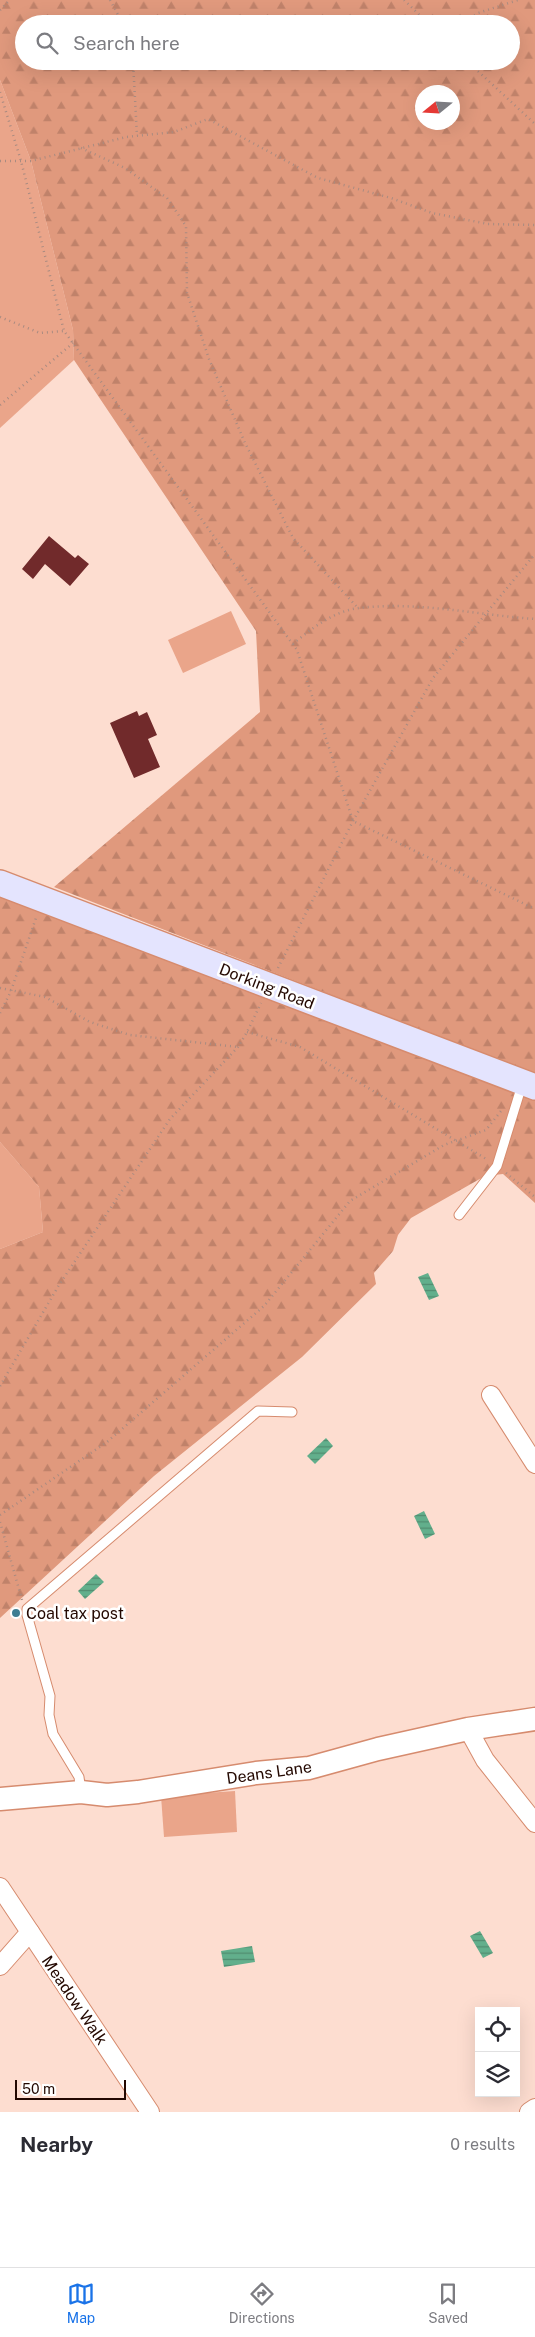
<!DOCTYPE html>
<html lang="en">
<head>
<meta charset="utf-8">
<style>
  body { margin:0; font-family:"Public Sans",sans-serif; background:#f7f7f7; color:#2b2b33 }
  .controls { position:absolute; right:15px; bottom:15px; display:grid; overflow:hidden; border-radius:0px; box-shadow:0 5px 20px #0002 }
  .controls button { width:45px; height:45px; display:grid; place-items:center; padding:0; border:0; border-bottom:1px solid #e1e1e2; background:#fff; color:#2b2b33; font:25px sans-serif }
  .compass { position:absolute; left:415px; top:85px; width:45px; height:45px; border-radius:50%; background:#fff; box-shadow:0 5px 20px #0002; rotate:252deg }
  .scale { position:absolute; left:15px; bottom:12px; width:111px; box-sizing:border-box; padding-left:5px; border:2px solid #230801; border-top:0; font-size:14px; line-height:18px; white-space:nowrap; color:#230801; -webkit-text-stroke:4px #fff; paint-order:stroke }
  .list { margin:0; padding:0; list-style:none }
  h2 { display:flex; justify-content:space-between; align-items:center; height:65px; margin:0; padding:0 20px; font-size:21px }
  h2 small { font-size:16px; font-weight:400; color:#7c7c81 }
  .icon { flex:none; width:28px; height:28px; fill:none; stroke:currentColor; stroke-width:2; stroke-linecap:round; stroke-linejoin:round }
  .map { position:relative; flex:none; width:535px; height:2112px; overflow:hidden }
  .search { position:absolute; background:#fff; box-shadow:0 5px 20px #0002; left:15px; right:15px; top:15px; height:55px; display:flex; align-items:center; gap:12px; box-sizing:border-box; padding:0 18px; border-radius:28px; color:#7c7c81; font-size:19px }
  .sheet { height:155px; background:#fff }
  nav { display:flex; justify-content:space-around; align-items:center; box-sizing:border-box; height:70px; border-top:1px solid #e1e1e2; background:#fff; font-size:14px; color:#7c7c81 }
  nav a { display:grid; justify-items:center; gap:2px }
  nav .on { color:#1a73e8 }
  .map>svg:first-child { display:block }
</style>
</head>
<body>
<div class="map">
<svg width="535" height="2112" viewBox="0 0 535 2112">
  <defs>
    <pattern id="forest-firs" width="22" height="20" patternUnits="userSpaceOnUse" patternTransform="scale(1.25)"><rect width="22" height="20" fill="#e0997d"/><path d="M5 1l3.5 6h-7zM16 11l3.5 6h-7z" fill="#c0826a"/></pattern>
    <pattern id="water-rules" width="6" height="5" patternUnits="userSpaceOnUse" patternTransform="scale(1.25)"><rect width="6" height="5" fill="#62af8c"/><path d="M0 2.5h6" fill="none" stroke="#508c70"/></pattern>
  </defs>
  <rect width="100%" height="100%" fill="#fdddd0"/>
  <g fill="#eaa58a">
    <path d="M0,80l31,81 42,169 1,30 -74,68z"/>
    <path d="M231,611l15,33 -63,29 -15,-33z"/>
    <path d="M0,1142l39,45 4,45 -43,17z"/>
    <path d="M235,1791l2,41 -73,5 -3,-41z"/>
  </g>
  <g fill="url(#forest-firs)" fill-rule="evenodd">
    <path d="M0,0h535v1074l-481,-187 206,-175 -4,-81 -182,-271 -1,-30 -42,-169 -31,-81zM24,24h487v37h-487zM422,92h30v30h-30z"/>
    <path d="M0,894l535,205v104l-32,-29 -18,2 -74,42 -13,17 -5,16 -19,22 2,11 -74,73 -148,119 -154,142v-369l43,-17 -4,-45 -39,-45z"/>
  </g>
  <g fill="url(#water-rules)">
    <path d="M428,1273l11,23 -10,4 -11,-23z"/>
    <path d="M326,1438l7,8 -18,18 -8,-8z"/>
    <path d="M424,1511l11,23 -10,5 -11,-23z"/>
    <path d="M96,1574l8,8 -19,17 -7,-8z"/>
    <path d="M480,1931l13,22 -10,5 -13,-22z"/>
    <path d="M252,1946l3,16 -31,5 -3,-16z"/>
  </g>
  <g fill="#712a2b">
    <path d="M49,536l26,22 3,-3 11,9 -19,22 -25,-22 -12,15 -11,-10z"/>
    <path d="M137,711l2,5 8,-4 10,23 -9,4 12,28 -26,11 -24,-55z"/>
  </g>
  <g fill="none" stroke-linecap="round" stroke-linejoin="round">
    <g stroke="#d68b6e" stroke-width="11">
      <g id="service">
        <path d="M459,1215l38,-49 25,-81"/>
        <path d="M81,1792l-2,-15 -26,-43 -4,-19 1,-19 -23,-81v-6l231,-198 34,1"/>
      </g>
    </g>
    <g stroke="#d68b6e" stroke-width="20">
      <g id="minor">
        <path d="M491,1395l44,69"/>
        <path d="M468,1729l17,31 50,63"/>
        <path d="M0,1887l150,225"/>
        <path d="M0,1966l30,-34"/>
        <path d="M529,2112l6,-4"/>
      </g>
    </g>
    <g stroke="#d68b6e" stroke-width="25">
      <path id="tertiary" d="M0,1799l81,-7 26,3 31,-3 118,-19 53,-5 69,-19 90,-20 67,-10"/>
    </g>
    <g stroke="#d68b6e" stroke-width="28">
      <path id="secondary" d="M0,883l535,204"/>
    </g>
    <g stroke="#a98b80" stroke-width="2.5" stroke-dasharray="1 4" stroke-linecap="butt">
      <path d="M110,0l13,24"/>
      <path d="M404,0l25,24"/>
      <path d="M0,10l10,-10"/>
      <path d="M462,24l16,-11 40,-13"/>
      <path d="M133,61l4,75"/>
      <path d="M467,61l68,63"/>
      <path d="M0,92l21,69 43,170 233,319 56,171 182,88"/>
      <path d="M81,148l44,20 42,30 19,28 1,67 22,66 36,84 48,95 65,70"/>
      <path d="M0,161h31l95,-24 48,-5 34,-13 110,59 73,20 41,15 56,11 47,1"/>
      <path d="M0,317l40,16 24,-2"/>
      <path d="M0,405l73,-62"/>
      <path d="M293,644c19,-16 41,-33 66,-36 58,-7 119,7 176,11"/>
      <path d="M278,968l75,-147 80,-143 102,-124"/>
      <path d="M0,988l45,9 45,25 40,13 108,12"/>
      <path d="M0,1013l11,-22 25,-73"/>
      <path d="M247,1032l53,15 188,113"/>
      <path d="M506,1173l29,24"/>
      <path d="M0,1386l59,-101 111,-166 68,-72 9,-15 14,-29"/>
      <path d="M0,1515l107,-73 157,-136 86,-105 94,-56 42,-15 15,-19"/>
      <path d="M0,1522l22,78"/>
    </g>
    <use href="#service" stroke="#fff" stroke-width="9"/>
    <use href="#minor" stroke="#fff" stroke-width="18"/>
    <use href="#tertiary" stroke="#fff" stroke-width="22"/>
    <use href="#secondary" stroke="#e4e4fe" stroke-width="25"/>
  </g>
  <circle fill="#3e7d92" stroke="#fff" stroke-width="2" cx="16" cy="1613" r="5"/>
  <g text-anchor="middle" stroke-width="5" stroke-linejoin="round" paint-order="stroke">
    <g font-size="16" fill="#230801" stroke="#fff">
      <text transform="translate(267 986) rotate(21)" y="6">Dorking Road</text>
      <text transform="translate(269 1772) rotate(-8)" y="6">Deans Lane</text>
      <text transform="translate(75 2000) rotate(56)" y="6">Meadow Walk</text>
    </g>
    <g font-size="16" fill="#230801" stroke="#fff" text-anchor="start">
      <text x="26" y="1619">Coal tax post</text>
    </g>
  </g>
</svg>
<div class="controls">
<button><svg class="icon" aria-label="locate" viewBox="0 0 24 24"><circle cx="12" cy="12" r="6"/><path d="M12 2v4M12 18v4M2 12h4M18 12h4"/></svg></button>
<button><svg class="icon" aria-label="layers" viewBox="0 0 24 24"><path d="M12 4l9 5-9 5-9-5zM3 14l9 5 9-5"/></svg></button>
</div>
<svg class="compass" viewBox="-18 -18 36 36"><path d="M0-13l5 13h-10z" fill="#e53935"/><path d="M0 13l5-13h-10z" fill="#7c7c81"/></svg>
<div class="scale">50 m</div>
<div class="search"><svg class="icon" aria-label="search" viewBox="0 0 24 24"><circle cx="10" cy="10" r="6"/><path d="M15 15l6 6"/></svg>Search here</div>
</div>
<section class="sheet">
<h2>Nearby<small>0 results</small></h2>
<ul class="list">
</ul>
</section>
<nav>
<a class="on"><svg class="icon" aria-label="map" viewBox="0 0 24 24"><path d="M3 6l6-2 6 2 6-2v14l-6 2-6-2-6 2zM9 4v14M15 6v14"/></svg>Map</a>
<a><svg class="icon" aria-label="directions" viewBox="0 0 24 24"><path d="M12 3l9 9-9 9-9-9zM9 14v-3h6M13 9l2 2-2 2"/></svg>Directions</a>
<a><svg class="icon" aria-label="saved" viewBox="0 0 24 24"><path d="M7 4h10v16l-5-4-5 4z"/></svg>Saved</a>
</nav>
</body>
</html>
